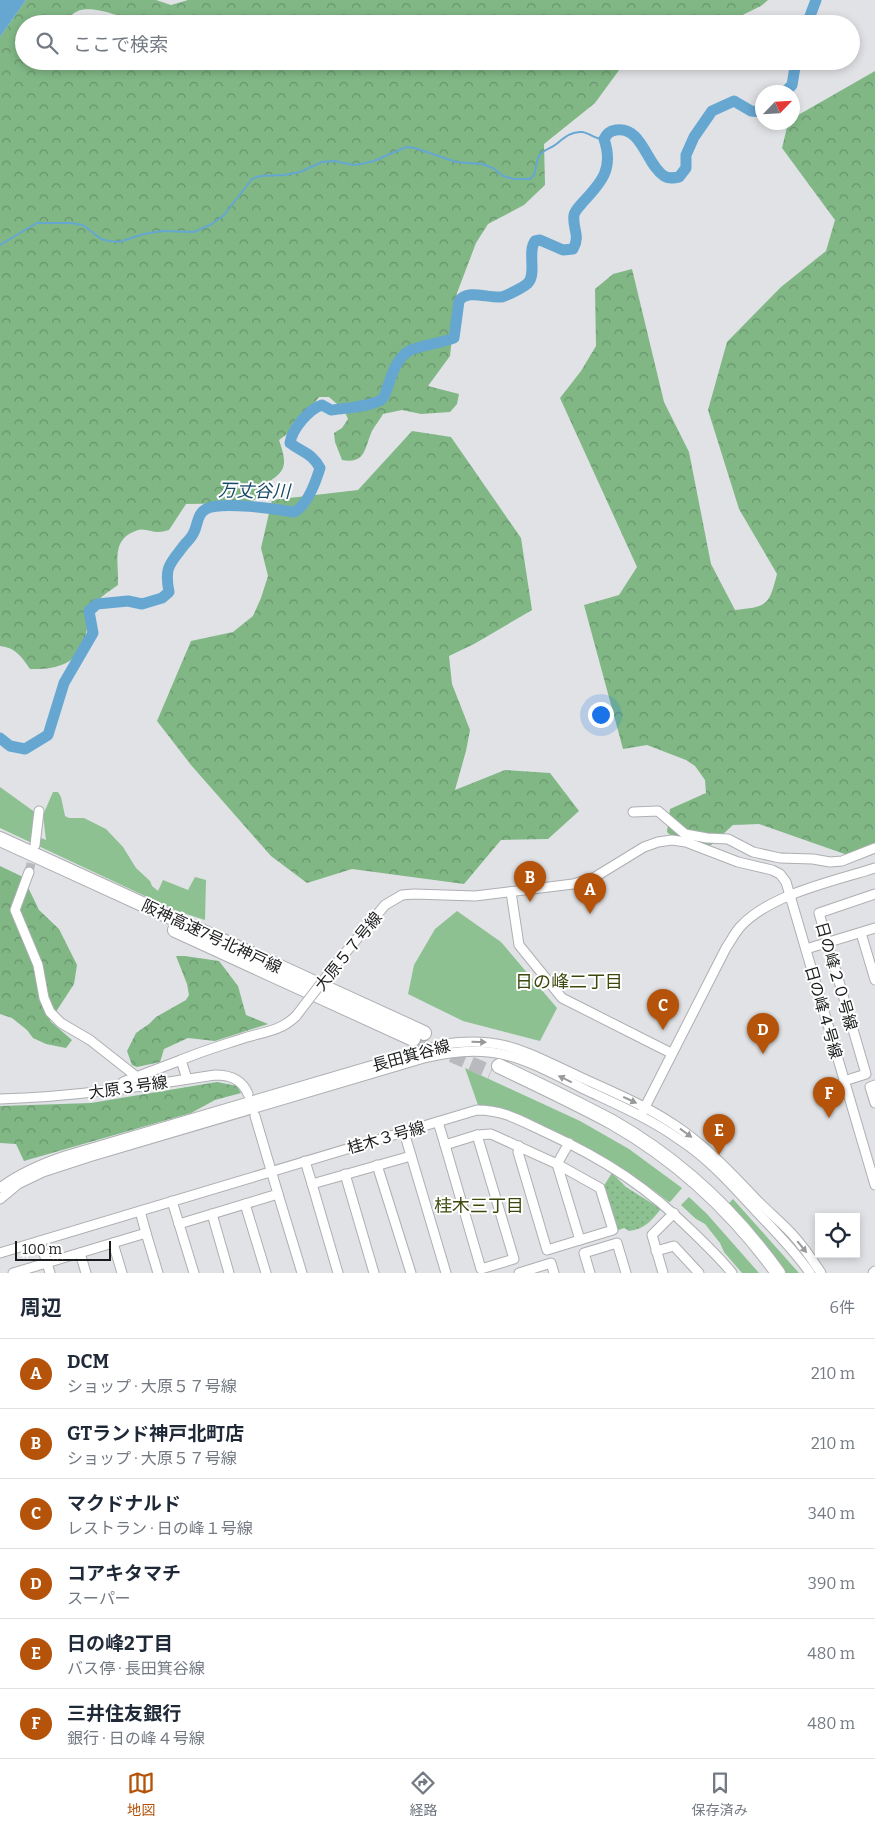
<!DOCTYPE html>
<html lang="ja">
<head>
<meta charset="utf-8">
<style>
  body { margin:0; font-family:Bitter,"Noto Sans JP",serif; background:#f2f2f3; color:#1f2937 }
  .controls { position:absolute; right:15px; bottom:15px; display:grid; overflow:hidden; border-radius:0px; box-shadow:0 2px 8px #0003 }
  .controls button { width:45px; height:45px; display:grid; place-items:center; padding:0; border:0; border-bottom:1px solid #e0e1e3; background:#fff; color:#1f2937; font:25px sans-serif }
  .compass { position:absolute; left:755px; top:85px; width:45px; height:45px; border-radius:50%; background:#fff; box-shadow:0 2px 8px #0003; rotate:65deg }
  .scale { position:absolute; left:15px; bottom:12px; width:96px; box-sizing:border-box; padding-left:5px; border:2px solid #1b1c1d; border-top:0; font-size:14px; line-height:18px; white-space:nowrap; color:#1b1c1d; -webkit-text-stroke:4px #fff; paint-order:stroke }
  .you { position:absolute; left:600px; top:714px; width:18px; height:18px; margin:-12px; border:4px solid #fff; border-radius:50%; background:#1a73e8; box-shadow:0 0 0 8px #1a73e833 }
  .badge { display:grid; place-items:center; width:32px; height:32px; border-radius:50%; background:#b45309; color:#fff; font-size:16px; font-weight:700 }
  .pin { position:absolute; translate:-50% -41px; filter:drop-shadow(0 1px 2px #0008) }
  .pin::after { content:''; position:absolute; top:26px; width:18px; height:15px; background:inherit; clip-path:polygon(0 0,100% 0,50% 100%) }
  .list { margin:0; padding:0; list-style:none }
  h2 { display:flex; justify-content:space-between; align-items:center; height:65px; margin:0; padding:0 20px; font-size:21px }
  h2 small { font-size:16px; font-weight:400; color:#747a83 }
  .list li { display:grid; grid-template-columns:32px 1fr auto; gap:15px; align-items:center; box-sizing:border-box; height:70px; padding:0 20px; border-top:1px solid #e0e1e3 }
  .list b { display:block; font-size:19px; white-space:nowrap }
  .list p { margin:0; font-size:16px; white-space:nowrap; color:#747a83 }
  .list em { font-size:16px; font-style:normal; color:#747a83 }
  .icon { flex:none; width:28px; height:28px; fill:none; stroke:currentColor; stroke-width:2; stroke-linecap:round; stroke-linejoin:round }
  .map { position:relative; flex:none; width:875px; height:1273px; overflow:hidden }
  .search { position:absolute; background:#fff; box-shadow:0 2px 8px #0003; left:15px; right:15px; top:15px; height:55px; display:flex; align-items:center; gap:12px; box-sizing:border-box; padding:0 18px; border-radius:28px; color:#747a83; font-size:19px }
  .sheet { height:485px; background:#fff }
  nav { display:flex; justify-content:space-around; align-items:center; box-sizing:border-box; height:70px; border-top:1px solid #e0e1e3; background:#fff; font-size:14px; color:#747a83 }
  nav a { display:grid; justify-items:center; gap:2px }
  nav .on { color:#b45309 }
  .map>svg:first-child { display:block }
</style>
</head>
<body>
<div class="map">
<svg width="875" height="1273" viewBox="0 0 875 1273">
  <defs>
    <pattern id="forest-crowns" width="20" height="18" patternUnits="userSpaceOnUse" patternTransform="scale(1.25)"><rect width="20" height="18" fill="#80b785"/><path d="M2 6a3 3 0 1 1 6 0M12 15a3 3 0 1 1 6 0" fill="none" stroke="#68946c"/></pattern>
    <pattern id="park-dots" width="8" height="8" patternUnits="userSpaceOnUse" patternTransform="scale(1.25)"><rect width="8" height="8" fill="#8dc191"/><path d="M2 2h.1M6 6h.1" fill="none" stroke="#79a57d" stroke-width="1.8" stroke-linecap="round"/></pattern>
  </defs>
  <rect width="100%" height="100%" fill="#e0e2e5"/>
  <g fill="#8dc191">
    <path d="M0,787l36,26 -5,21 15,6 -3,-25 10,-23h5l3,5 4,19 4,2h15l22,11 17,18 13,21 14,13 2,5 6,5 5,-11 25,10 7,-13 11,3 -1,40 -28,-9 -177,-83z"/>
    <path d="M457,911l44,31 56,66 -17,33 -77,-20 -55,-27 6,-29 21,-36z"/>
    <path d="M465,1068l115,53 49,28 53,39 -11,13 -2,1c-38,-30 -79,-53 -122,-74 -24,-11 -42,-22 -69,-23z"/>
    <path d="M689,1197l18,17 52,59h-17l-18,-21 -4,-9 -15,-19 -9,-5 -15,-14z"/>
    <path d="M733,1199l66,74h-13l-34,-45 -23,-25z"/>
  </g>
  <g fill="url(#forest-crowns)">
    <path d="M26,0h130l15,5 17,-5h580l-7,6 -37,18h-583c-17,-6 -56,-24 -69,-9l5,9h-53v37h605l-4,1 -30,41 -51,41 1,41 -21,20 -36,19 -12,19 -19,50 -7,63 -22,30 31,8 -2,10 -7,8 -29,2 -19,-4 -19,4c-3,6 -8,11 -11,17 -8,18 -6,33 -30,29l-7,-18 -1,-9 8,-5 6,-9 -4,-9 -15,-13h-10l-25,32 -15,11c10,29 6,32 -20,48l-2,10 -8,5 -63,1 -17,26c-4,1 -8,2 -11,2 -6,0 -14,-4 -20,-2 -28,9 -19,32 -20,55 -10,7 -20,13 -26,23 -5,10 -4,20 -7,30 -6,27 -32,32 -55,31 -9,-13 -14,-21 -30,-23v-609z"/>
    <path d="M875,71v781l-19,6 -97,-34 -26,1 -22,20 -32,-2 -12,-11 3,-23 36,-16 -1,-13 -10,-14 -9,-6 -39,-15 -24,4 -39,-144 35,-10 18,-28 -77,-169 21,-27 15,-25 -1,-57 18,-15 19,-5 32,133 25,50 22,112 24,46c33,-3 34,-5 42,-36l-38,-65 -31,-99 19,-68 54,-55 45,-36 9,-31 -53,-72 6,-25 4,-1 1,-4z"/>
    <path d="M412,431l39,6 70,101 11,72 -58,34 -25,12 3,28 18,46 -4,21 -11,39 50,-20 45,3 29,38 -31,28 -47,1 -37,44 -112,-15 -45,14 -36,-27 -80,-91 -34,-44 34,-80 42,-9 20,-16 8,-18 7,-22 -7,-28 11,-48 86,-10z"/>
    <path d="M0,866l23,11 16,33 20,19 18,36 -3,19 -24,37 22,19 -6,8 -20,-4 -13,-6 -6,-8 -15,-12 -12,-4z"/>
    <path d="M176,956h9l34,5 19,25 8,29 22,9 -53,17 -27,-3 -24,11 -4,13 -23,5 -5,-2 -5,-14 9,-18 13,-9 7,-7 30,-17 3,-5 -2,-11z"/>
    <path d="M217,1082l20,4 4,7 -26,7 -24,13 -167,48 -8,-17 -16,-1v-37l91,-3z"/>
  </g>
  <path fill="url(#park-dots)" d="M612,1173l14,14 35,22c-10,12 -16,20 -32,22l-5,-3 -8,3 -13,-44z"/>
  <path fill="#66a7d2" d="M0,0h26l-26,37z"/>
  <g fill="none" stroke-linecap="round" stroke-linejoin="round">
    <path stroke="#66a7d2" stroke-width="2" d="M0,245l37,-22h34l12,2 18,14 8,2 10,1 25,-8 18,-3 32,1 18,-8 12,-9 28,-36 8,-3 24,-1 16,-3 22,-10 12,-1 20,4 7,-1 13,-3 32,-14 9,1 41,14 26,2 11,4 10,8 11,3h16l4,-4c2,-6 2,-13 5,-19 3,-6 11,-7 16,-11 8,-6 15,-14 27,-13 8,1 14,8 22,7"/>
    <g stroke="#66a7d2" stroke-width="11">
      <path d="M807,24l9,-24"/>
      <path d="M785,92l7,-7 4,-24"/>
      <path d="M0,738l10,8 15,3 23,-14 16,-52 29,-50 -4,-22 8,-7 31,-3 14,3 20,-6 7,-6c-5,-26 1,-28 16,-48 3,-3 7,-7 9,-12 4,-8 3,-18 12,-23 15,-8 70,0 88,3 13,-6 22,-31 26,-44 -8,-15 -17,-15 -30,-25 2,-14 19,-34 32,-38l9,5c15,-2 37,-3 50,-10 7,-3 9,-38 28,-49 8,-5 33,-8 45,-13l5,-37c8,-12 28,-3 41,-4 5,0 24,-10 28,-14 9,-9 -1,-31 7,-42l5,-1 23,10 10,-1c8,-14 -1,-20 1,-34 1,-5 6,-9 9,-13 19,-20 31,-34 21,-63 3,-5 5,-8 12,-9 26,-4 30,34 48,46 5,3 9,2 15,1l7,-9v-13l8,-18 18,-26 22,-10 17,10 11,1"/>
    </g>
    <path stroke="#b9babd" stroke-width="9" stroke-dasharray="9 4.5" stroke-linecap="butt" d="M29,872l5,-22"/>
    <path stroke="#b9babd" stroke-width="14" stroke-dasharray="14 7" stroke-linecap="butt" d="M413,1039l78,33"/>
    <g stroke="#adafb2" stroke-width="11">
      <g id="minor">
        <path d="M633,812l25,-1 27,23 22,4 21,1 25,13 27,6 33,1 17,3 12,-1 33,-13"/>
        <path d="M35,845l4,-34"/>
        <path d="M29,872l-14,38 23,55 6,33 6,14 11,11 29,17 47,37"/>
        <path d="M511,892l8,53 43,53 109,55"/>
        <path d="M861,933l14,47"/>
        <path d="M806,949l69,-21"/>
        <path d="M336,964l49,-59 17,-10 12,-1 61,2 98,-12 22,-7 49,-30 14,-5 14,-2 14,2 52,20 34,8 8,4 6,8 89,303"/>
        <path d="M187,1079l-6,-19c21,-9 42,-15 63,-22 20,-6 37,-7 52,-22"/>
        <path d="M844,1081l22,-7 -47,-161 56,-19"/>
        <path d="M875,1085l-5,2 5,16"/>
        <path d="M120,1090l3,-8 58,-22"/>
        <path d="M0,1099c73,-2 144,-13 215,-24 15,0 27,4 33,19"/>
        <path d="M643,1111l83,-163c5,-7 9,-16 15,-22 30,-32 93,-45 134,-58"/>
        <path d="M438,1122l7,23 32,-10 14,-1 66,30 12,-21"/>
        <path d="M404,1132l42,141"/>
        <path d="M445,1145l36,124 33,-10 -37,-124"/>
        <path d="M519,1146l-1,6 29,98 66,-20 -13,-42 -43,-24"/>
        <path d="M305,1161l7,23 99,-28"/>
        <path d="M557,1164l23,76"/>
        <path d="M377,1165l34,108"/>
        <path d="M345,1174l29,99"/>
        <path d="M312,1184l26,89"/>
        <path d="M0,1188c20,-15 41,-24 65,-32l380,-112c59,-8 82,9 133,32 32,15 65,28 95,48 31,20 55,46 81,73 12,13 26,24 38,37 11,12 20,25 29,39"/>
        <path d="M278,1194l24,79"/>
        <path d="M0,1199l18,-15 25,-12 46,-15 335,-99c71,-18 100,1 162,32 32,15 65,29 94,50 29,19 52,45 75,70 19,20 39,40 55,63"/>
        <path d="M172,1201l7,23 99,-30 -23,-78"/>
        <path d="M245,1204l21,69"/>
        <path d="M212,1214l17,59"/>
        <path d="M179,1224l15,49"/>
        <path d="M146,1233l12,40"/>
        <path d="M40,1241l10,32"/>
        <path d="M113,1243l9,30"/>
        <path d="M656,1251l18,-5 25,27"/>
        <path d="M0,1253l477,-143c27,0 44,11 68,22 61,28 102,55 150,102 13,13 26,25 37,39"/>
        <path d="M80,1253l6,20"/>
        <path d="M13,1273l133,-40 -6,-22"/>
        <path d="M519,1273l32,-10 3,10"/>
        <path d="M590,1273l-6,-20 33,-10 9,30"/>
        <path d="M663,1273l-11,-38 22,-22"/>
        <path d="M873,1273l2,-2"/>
      </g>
    </g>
    <g stroke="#adafb2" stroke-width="16">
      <g id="highway">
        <path d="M0,839l424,194"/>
        <path d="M175,930l238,109"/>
        <path d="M499,1066c38,18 76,36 113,56 65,37 122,90 166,151"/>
      </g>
    </g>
    <use href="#minor" stroke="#fff" stroke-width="9"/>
    <use href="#highway" stroke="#fff" stroke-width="14"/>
    <g stroke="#adafb2" stroke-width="11" stroke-linecap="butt">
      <path id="minor-bridge" d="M296,1016l40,-52"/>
    </g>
    <use href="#minor-bridge" stroke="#fff" stroke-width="9"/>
  </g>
  <defs><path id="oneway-solid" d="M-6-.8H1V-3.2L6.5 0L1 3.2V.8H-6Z" transform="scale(1.25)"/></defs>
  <g fill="#989999">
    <use href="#oneway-solid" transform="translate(479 1042) rotate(1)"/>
    <use href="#oneway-solid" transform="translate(565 1079) rotate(-154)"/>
    <use href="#oneway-solid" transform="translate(630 1100) rotate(25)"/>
    <use href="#oneway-solid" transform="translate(686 1133) rotate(36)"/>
    <use href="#oneway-solid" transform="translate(802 1247) rotate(51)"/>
  </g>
  <g text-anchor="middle" stroke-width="4" stroke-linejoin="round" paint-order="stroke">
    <g font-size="16" fill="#1b1c1d" stroke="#fff">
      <text transform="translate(212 936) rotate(25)" y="6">阪神高速7号北神戸線</text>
      <text transform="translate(348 951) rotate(-51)" y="6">大原５７号線</text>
      <text transform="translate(837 976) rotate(74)" y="6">日の峰２０号線</text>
      <text transform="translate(824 1012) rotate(74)" y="6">日の峰４号線</text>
      <text transform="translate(411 1055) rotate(-15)" y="6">長田箕谷線</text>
      <text transform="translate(128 1087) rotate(-8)" y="6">大原３号線</text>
      <text transform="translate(386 1137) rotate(-16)" y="6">桂木３号線</text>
    </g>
    <g font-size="18" font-style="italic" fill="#174a68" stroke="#fff">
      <text transform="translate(254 491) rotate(1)" y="6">万丈谷川</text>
    </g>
    <g font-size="18" fill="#3d480d" stroke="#fff">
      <text x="569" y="988">日の峰二丁目</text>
      <text x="479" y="1212">桂木三丁目</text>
    </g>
  </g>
</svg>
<div class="controls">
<button><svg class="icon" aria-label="locate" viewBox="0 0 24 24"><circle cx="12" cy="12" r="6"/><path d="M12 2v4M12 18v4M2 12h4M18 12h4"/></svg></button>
</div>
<svg class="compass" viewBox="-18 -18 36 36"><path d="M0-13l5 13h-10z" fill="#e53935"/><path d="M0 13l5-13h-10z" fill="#747a83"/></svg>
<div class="scale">100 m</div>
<div class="you"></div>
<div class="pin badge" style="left:590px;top:914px">A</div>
<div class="pin badge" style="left:530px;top:902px">B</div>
<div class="pin badge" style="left:663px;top:1030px">C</div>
<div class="pin badge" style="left:763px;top:1054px">D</div>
<div class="pin badge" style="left:719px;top:1155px">E</div>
<div class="pin badge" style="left:829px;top:1118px">F</div>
<div class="search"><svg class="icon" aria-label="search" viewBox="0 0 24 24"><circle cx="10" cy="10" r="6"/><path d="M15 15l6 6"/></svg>ここで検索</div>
</div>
<section class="sheet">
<h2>周辺<small>6件</small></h2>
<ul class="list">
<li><span class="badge">A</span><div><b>DCM</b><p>ショップ · 大原５７号線</p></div><em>210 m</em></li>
<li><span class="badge">B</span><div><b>GTランド神戸北町店</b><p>ショップ · 大原５７号線</p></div><em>210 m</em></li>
<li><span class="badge">C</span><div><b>マクドナルド</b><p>レストラン · 日の峰１号線</p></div><em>340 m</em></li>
<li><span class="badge">D</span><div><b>コアキタマチ</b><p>スーパー</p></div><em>390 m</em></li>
<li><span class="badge">E</span><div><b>日の峰2丁目</b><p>バス停 · 長田箕谷線</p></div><em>480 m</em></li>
<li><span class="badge">F</span><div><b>三井住友銀行</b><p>銀行 · 日の峰４号線</p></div><em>480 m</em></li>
</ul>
</section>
<nav>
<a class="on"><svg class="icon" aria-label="map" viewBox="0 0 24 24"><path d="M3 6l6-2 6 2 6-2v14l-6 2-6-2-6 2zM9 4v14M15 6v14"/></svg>地図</a>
<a><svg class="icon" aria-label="directions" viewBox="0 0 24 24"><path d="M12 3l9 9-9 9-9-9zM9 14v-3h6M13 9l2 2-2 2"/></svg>経路</a>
<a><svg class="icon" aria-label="saved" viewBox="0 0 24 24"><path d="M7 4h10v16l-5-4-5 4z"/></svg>保存済み</a>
</nav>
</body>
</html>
